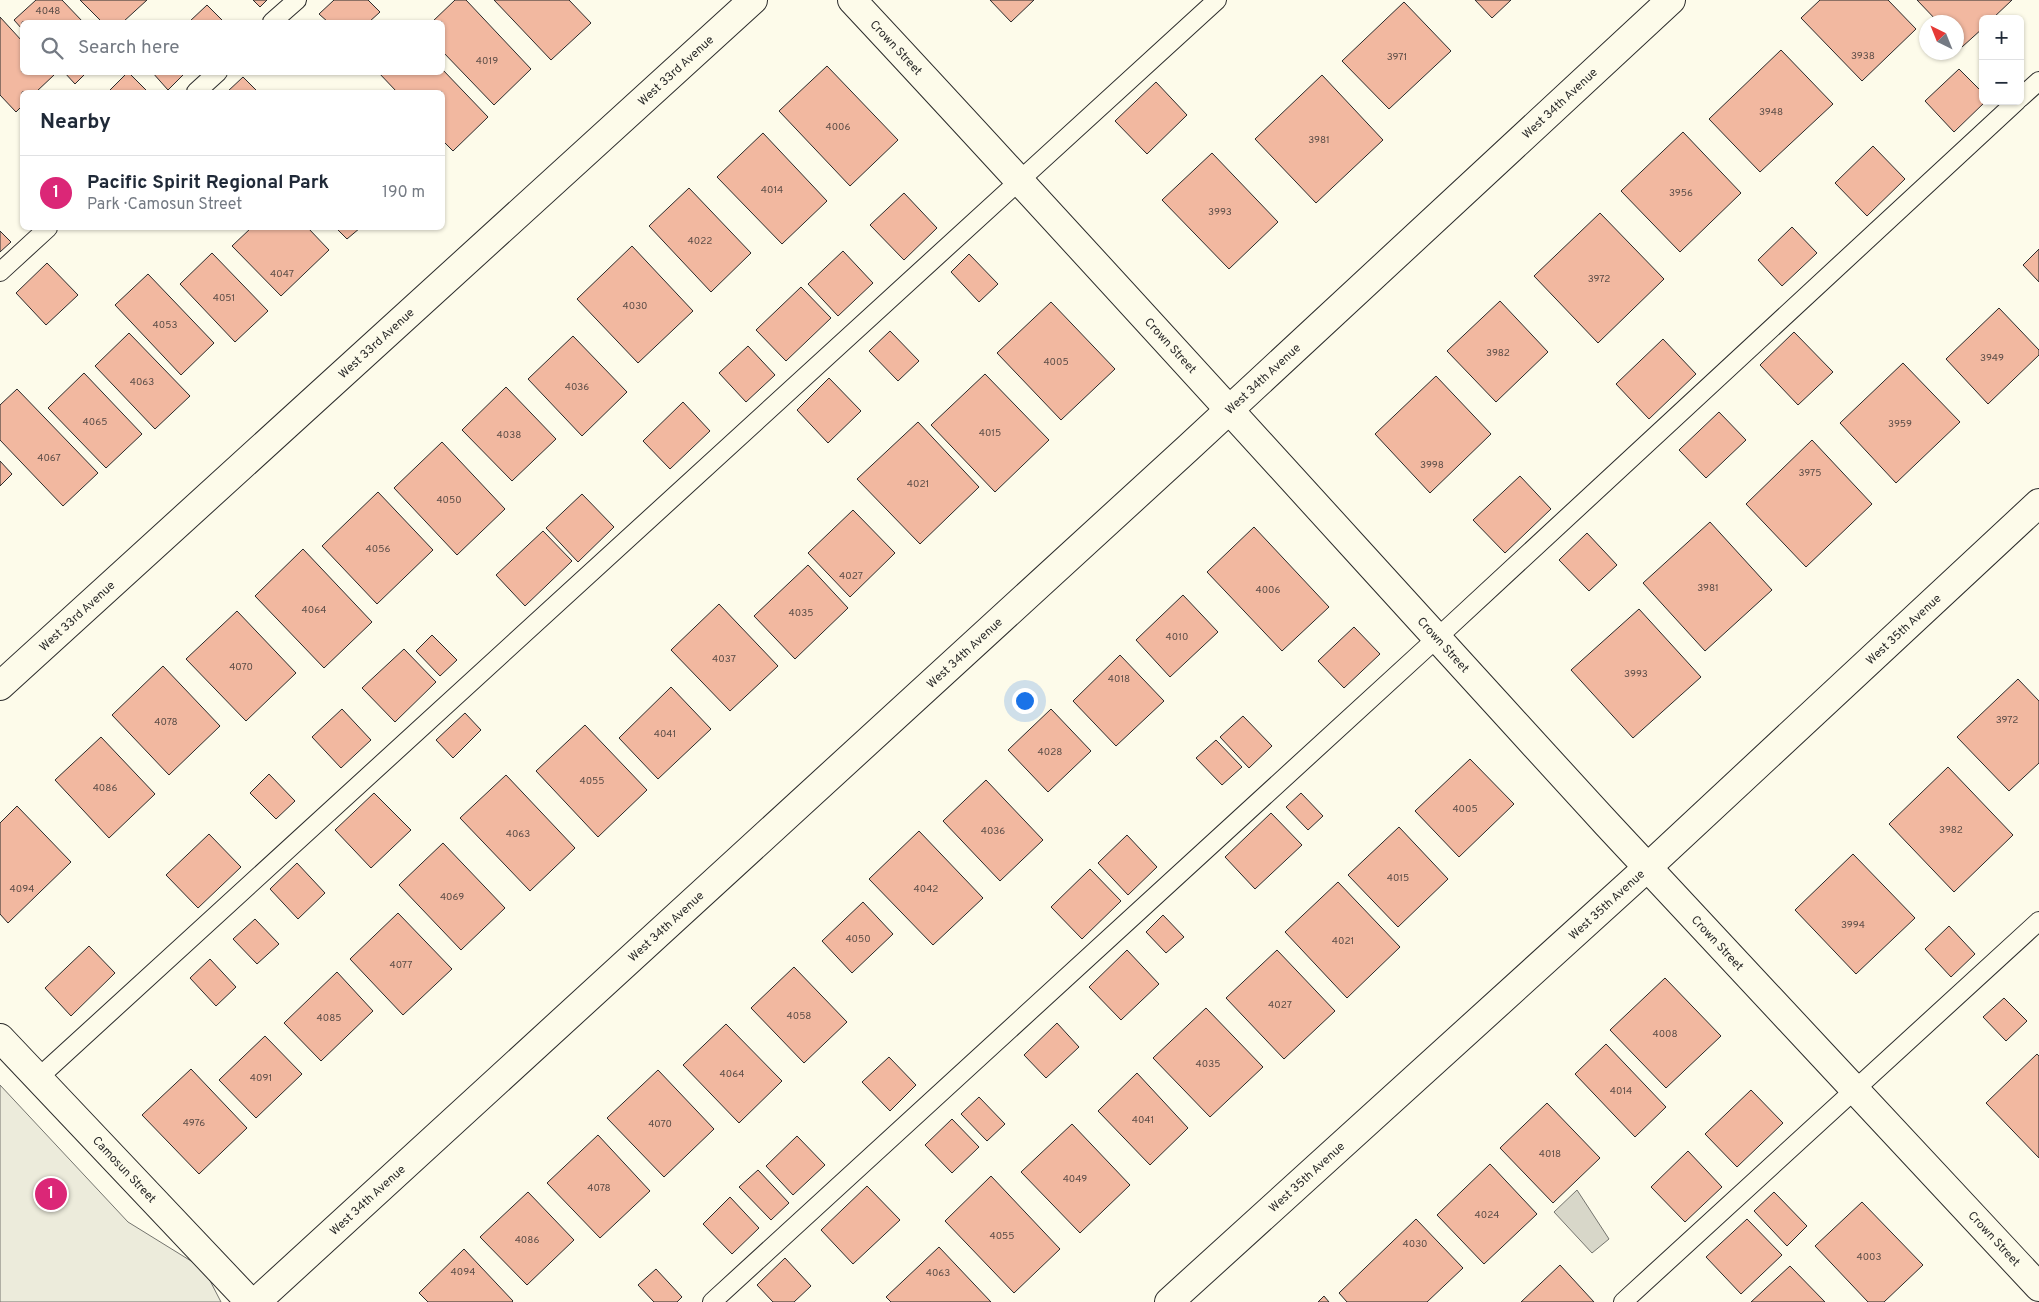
<!DOCTYPE html>
<html lang="en">
<head>
<meta charset="utf-8">
<style>
  body { margin:0; font-family:Overpass,sans-serif; background:#f2f2f3; color:#1f2937 }
  .controls { position:absolute; right:15px; top:15px; display:grid; overflow:hidden; border-radius:8px; box-shadow:0 1px 4px #0004 }
  .controls button { width:45px; height:45px; display:grid; place-items:center; padding:0; border:0; border-bottom:1px solid #e0e1e3; background:#fff; color:#1f2937; font:25px sans-serif }
  .compass { position:absolute; left:1919px; top:15px; width:45px; height:45px; border-radius:50%; background:#fff; box-shadow:0 1px 4px #0004; rotate:317deg }
  .you { position:absolute; left:1024px; top:700px; width:18px; height:18px; margin:-12px; border:4px solid #fff; border-radius:50%; background:#1a73e8; box-shadow:0 0 0 8px #1a73e833 }
  .badge { display:grid; place-items:center; width:32px; height:32px; border-radius:50%; background:#db2777; color:#fff; font-size:16px; font-weight:700 }
  .pin { position:absolute; translate:-50% -50%; border:2px solid #fff; box-shadow:0 1px 5px #0006 }
  .list { margin:0; padding:0; list-style:none }
  h2 { display:flex; justify-content:space-between; align-items:center; height:65px; margin:0; padding:0 20px; font-size:21px }
  h2 small { font-size:16px; font-weight:400; color:#747a83 }
  .list li { display:grid; grid-template-columns:32px 1fr auto; gap:15px; align-items:center; box-sizing:border-box; height:75px; padding:0 20px; border-top:1px solid #e0e1e3 }
  .list b { display:block; font-size:19px; white-space:nowrap }
  .list p { margin:0; font-size:16px; white-space:nowrap; color:#747a83 }
  .list em { font-size:16px; font-style:normal; color:#747a83 }
  .icon { flex:none; width:28px; height:28px; fill:none; stroke:currentColor; stroke-width:2; stroke-linecap:round; stroke-linejoin:round }
  .map { position:relative; flex:none; width:2039px; height:1302px; overflow:hidden }
  .search { position:absolute; background:#fff; box-shadow:0 1px 4px #0004; left:20px; top:20px; width:425px; height:55px; display:flex; align-items:center; gap:12px; box-sizing:border-box; padding:0 18px; border-radius:8px; color:#747a83; font-size:19px }
  .panel { position:absolute; background:#fff; box-shadow:0 1px 4px #0004; left:20px; top:90px; width:425px; height:140px; border-radius:8px }
  .map>svg:first-child { display:block }
</style>
</head>
<body>
<div class="map">
<svg width="2039" height="1302" viewBox="0 0 2039 1302">
  <rect width="100%" height="100%" fill="#fdfbea"/>
  <path fill="#ecebdb" stroke="#74746e" d="M0,1085l128,137 76,47 17,33h-221z"/>
  <path fill="#d8d7c9" stroke="#74746e" d="M1577,1190l32,49 -17,14 -38,-41z"/>
  <g fill="#f2b8a0" stroke="#2b2b2b">
    <path d="M36,0h26l21,22h-61v7l-8,-9z"/>
    <path d="M80,0h67l-24,22h-21z"/>
    <path d="M253,0h14l-7,7z"/>
    <path d="M334,0h34l12,12 -11,10h-41l-9,-8z"/>
    <path d="M455,0h11l65,69 -37,36 -52,-54v-29h-10z"/>
    <path d="M494,0h75l22,23 -40,37z"/>
    <path d="M990,0h44l-23,22z"/>
    <path d="M1475,0h36l-19,18z"/>
    <path d="M1820,0h68l28,29 -54,52 -61,-63z"/>
    <path d="M1917,0h95l-20,19h-9v9l-21,19 -6,-5v-20h-18z"/>
    <path d="M1404,2l47,49 -62,58 -47,-48z"/>
    <path d="M207,5l17,17h-35z"/>
    <path d="M0,17l22,24v31h30l2,3 -18,17h-14v14l-6,6 -16,-17z"/>
    <path d="M1781,50l52,54 -73,68 -51,-53z"/>
    <path d="M827,66l71,74 -48,46 -71,-75z"/>
    <path d="M442,69l46,48 -35,34 -11,-11v-48h-45l-19,-20h64z"/>
    <path d="M1959,69l24,24v8h3l-32,31 -29,-31z"/>
    <path d="M64,72h23l-12,12z"/>
    <path d="M128,72l20,20h-40z"/>
    <path d="M152,72h34l-18,18z"/>
    <path d="M1322,75l61,65 -67,63 -61,-64z"/>
    <path d="M243,77l15,15h-31z"/>
    <path d="M1156,82l31,33 -40,39 -32,-33z"/>
    <path d="M1683,132l58,61 -61,59 -59,-61z"/>
    <path d="M763,133l64,68 -45,43 -65,-67z"/>
    <path d="M1873,146l32,33 -38,37 -32,-33z"/>
    <path d="M1212,153l66,69 -49,47 -67,-69z"/>
    <path d="M689,188l62,65 -40,39 -62,-66z"/>
    <path d="M904,193l33,35 -33,32 -34,-35z"/>
    <path d="M1600,213l64,66 -66,64 -64,-67z"/>
    <path d="M1792,227l25,26 -35,33 -24,-26z"/>
    <path d="M251,228h57l21,22 -48,46 -49,-50z"/>
    <path d="M336,228h24l-13,11z"/>
    <path d="M0,231l11,11 -11,10z"/>
    <path d="M632,246l61,65 -55,52 -61,-64z"/>
    <path d="M2039,249v33l-16,-17z"/>
    <path d="M843,251l30,32 -35,33 -30,-32z"/>
    <path d="M212,253l56,58 -33,31 -55,-58z"/>
    <path d="M969,254l29,30 -19,18 -28,-30z"/>
    <path d="M47,263l31,32 -32,30 -30,-32z"/>
    <path d="M148,274l66,69 -33,32 -66,-70z"/>
    <path d="M801,287l30,31 -45,43 -30,-31z"/>
    <path d="M1500,301l48,51 -52,50 -49,-51z"/>
    <path d="M1051,302l64,67 -54,51 -64,-67z"/>
    <path d="M1999,308l40,42v5l-51,49 -42,-45z"/>
    <path d="M890,331l29,30 -21,20 -29,-30z"/>
    <path d="M1794,332l39,40 -35,33 -38,-40z"/>
    <path d="M129,333l61,63 -35,33 -60,-63z"/>
    <path d="M573,336l54,56 -45,44 -54,-57z"/>
    <path d="M1663,339l33,35 -47,45 -33,-35z"/>
    <path d="M748,346l27,29 -29,27 -27,-29z"/>
    <path d="M1903,363l57,59 -64,61 -56,-60z"/>
    <path d="M84,373l58,61 -36,34 -58,-60z"/>
    <path d="M985,374l64,66 -54,52 -64,-67z"/>
    <path d="M1436,376l55,58 -61,59 -55,-59z"/>
    <path d="M829,378l32,33 -33,32 -31,-33z"/>
    <path d="M506,387l50,52 -44,42 -50,-51z"/>
    <path d="M17,389l81,84 -35,33 -63,-66v-35z"/>
    <path d="M683,402l27,29 -40,38 -27,-28z"/>
    <path d="M1719,412l27,28 -40,38 -27,-28z"/>
    <path d="M918,422l61,65 -59,57 -63,-65z"/>
    <path d="M1812,440l60,64 -66,63 -60,-63z"/>
    <path d="M442,442l63,67 -48,46 -63,-67z"/>
    <path d="M0,461l12,13 -12,12z"/>
    <path d="M1520,476l31,33 -46,44 -32,-33z"/>
    <path d="M378,492l55,58 -56,54 -55,-58z"/>
    <path d="M582,494l32,33 -36,35 -32,-34z"/>
    <path d="M853,510l42,43 -45,44 -42,-44z"/>
    <path d="M1710,522l62,68 -67,61 -62,-68z"/>
    <path d="M1254,527l75,80 -47,44 -75,-79z"/>
    <path d="M543,531l29,30 -47,45 -29,-31z"/>
    <path d="M1587,533l30,32 -28,26 -30,-31z"/>
    <path d="M303,549l69,73 -48,46 -69,-72z"/>
    <path d="M808,565l40,43 -53,51 -41,-43z"/>
    <path d="M1183,595l35,37 -48,45 -34,-37z"/>
    <path d="M719,604l59,62 -48,45 -59,-61z"/>
    <path d="M1639,609l62,68 -68,61 -62,-68z"/>
    <path d="M237,611l59,62 -50,48 -60,-62z"/>
    <path d="M1354,627l26,27 -36,34 -26,-27z"/>
    <path d="M432,635l25,25 -17,16 -24,-25z"/>
    <path d="M404,649l32,33 -41,40 -33,-34z"/>
    <path d="M1120,655l44,46 -48,45 -43,-45z"/>
    <path d="M163,666l57,60 -51,49 -57,-60z"/>
    <path d="M2018,679l21,22v62l-30,28 -52,-54z"/>
    <path d="M671,687l40,42 -53,50 -39,-41z"/>
    <path d="M342,709l29,31 -30,28 -29,-31z"/>
    <path d="M1051,709l40,42 -43,41 -40,-42z"/>
    <path d="M465,713l16,17 -28,28 -17,-18z"/>
    <path d="M1243,716l29,30 -23,22 -29,-31z"/>
    <path d="M585,725l62,65 -49,47 -62,-66z"/>
    <path d="M101,737l54,57 -46,44 -54,-58z"/>
    <path d="M1216,740l26,27 -20,18 -26,-27z"/>
    <path d="M1470,759l44,45 -55,53 -44,-46z"/>
    <path d="M1948,767l65,68 -59,57 -65,-68z"/>
    <path d="M269,774l26,27 -19,18 -26,-26z"/>
    <path d="M506,775l69,73 -45,43 -70,-73z"/>
    <path d="M986,780l57,60 -43,41 -57,-60z"/>
    <path d="M374,793l37,37 -40,38 -36,-38z"/>
    <path d="M1301,793l22,23 -15,14 -22,-23z"/>
    <path d="M17,806l54,56 -63,61 -8,-9v-91z"/>
    <path d="M1271,813l31,32 -47,44 -30,-32z"/>
    <path d="M1399,827l49,52 -50,48 -50,-52z"/>
    <path d="M919,831l64,67 -50,47 -64,-66z"/>
    <path d="M209,834l32,33 -43,41 -32,-33z"/>
    <path d="M1127,835l30,32 -29,28 -30,-32z"/>
    <path d="M443,843l62,65 -44,42 -62,-65z"/>
    <path d="M1853,854l62,64 -59,56 -61,-64z"/>
    <path d="M297,863l28,30 -27,26 -28,-30z"/>
    <path d="M1090,869l31,32 -39,38 -31,-32z"/>
    <path d="M1338,882l62,65 -53,51 -62,-66z"/>
    <path d="M863,902l30,32 -41,39 -30,-32z"/>
    <path d="M398,913l54,56 -49,46 -53,-56z"/>
    <path d="M1163,915l21,22 -18,16 -20,-21z"/>
    <path d="M255,919l24,25 -22,20 -24,-25z"/>
    <path d="M1949,926l26,28 -24,23 -26,-28z"/>
    <path d="M89,946l26,27 -44,43 -26,-28z"/>
    <path d="M1127,950l32,34 -38,36 -32,-33z"/>
    <path d="M1277,950l58,61 -51,48 -58,-61z"/>
    <path d="M210,959l26,28 -20,19 -26,-28z"/>
    <path d="M794,967l53,55 -43,41 -53,-55z"/>
    <path d="M337,972l36,39 -52,50 -37,-38z"/>
    <path d="M1665,978l56,58 -55,52 -56,-58z"/>
    <path d="M2004,998l23,23 -21,20 -23,-24z"/>
    <path d="M1206,1008l57,59 -53,50 -57,-59z"/>
    <path d="M1057,1023l22,24 -33,31 -22,-23z"/>
    <path d="M726,1024l56,57 -43,42 -56,-58z"/>
    <path d="M265,1036l37,38 -46,44 -37,-38z"/>
    <path d="M1606,1044l60,63 -31,30 -60,-63z"/>
    <path d="M2037,1054l2,2v102l-53,-55z"/>
    <path d="M889,1057l27,28 -26,26 -28,-29z"/>
    <path d="M191,1069l56,59 -48,46 -57,-59z"/>
    <path d="M658,1070l56,59 -50,48 -57,-59z"/>
    <path d="M1137,1073l51,55 -38,37 -52,-54z"/>
    <path d="M1751,1090l32,33 -46,44 -32,-33z"/>
    <path d="M979,1097l26,27 -18,17 -26,-27z"/>
    <path d="M1547,1103l53,55 -47,45 -53,-55z"/>
    <path d="M952,1119l27,28 -27,26 -27,-28z"/>
    <path d="M1072,1124l58,61 -50,48 -59,-61z"/>
    <path d="M598,1135l52,56 -50,47 -53,-55z"/>
    <path d="M797,1136l28,29 -32,30 -27,-29z"/>
    <path d="M1688,1151l34,36 -37,35 -34,-35z"/>
    <path d="M1490,1164l47,50 -53,50 -47,-49z"/>
    <path d="M758,1170l31,33 -18,17 -32,-33z"/>
    <path d="M991,1176l69,73 -46,44 -69,-72z"/>
    <path d="M867,1186l33,34 -47,44 -32,-34z"/>
    <path d="M528,1192l46,48 -47,45 -47,-48z"/>
    <path d="M1774,1192l33,34 -20,20 -33,-35z"/>
    <path d="M730,1197l29,31 -27,26 -29,-30z"/>
    <path d="M1862,1202l61,63 -39,37h-16l-53,-56z"/>
    <path d="M1416,1219l47,49 -36,34h-80l-8,-9z"/>
    <path d="M1747,1219l35,36 -41,39 -35,-37z"/>
    <path d="M939,1247l52,55h-100l-5,-5z"/>
    <path d="M464,1249l49,52 -1,1h-84l-9,-9z"/>
    <path d="M785,1258l26,28 -17,16h-21l-16,-17z"/>
    <path d="M1560,1265l34,37h-73z"/>
    <path d="M1790,1266l35,36h-74z"/>
    <path d="M656,1269l26,28 -5,5h-23l-16,-17z"/>
    <path d="M1324,1296l5,6h-11z"/>
  </g>
  <g fill="none" stroke-linecap="round" stroke-linejoin="round">
    <g stroke="#2b2b2b" stroke-width="20">
      <g id="lane">
        <path d="M272,22l25,-22"/>
        <path d="M196,92l22,-20"/>
        <path d="M2020,98l19,-17"/>
        <path d="M0,272l48,-44"/>
        <path d="M37,1079l1180,-1079"/>
        <path d="M712,1302l725,-664 580,-537"/>
        <path d="M1623,1302l416,-381"/>
      </g>
    </g>
    <g stroke="#2b2b2b" stroke-width="30">
      <g id="street">
        <path id="s1" d="M852,0c254,272 503,549 755,824 143,155 289,308 432,463"/>
        <path id="s2" d="M0,686l753,-686"/>
        <path id="s3" d="M0,1038l250,264"/>
        <path id="s4" d="M256,1302l931,-853 484,-449"/>
        <path id="s5" d="M1169,1302l479,-435 391,-364"/>
      </g>
    </g>
    <use href="#lane" stroke="#fdfbea" stroke-width="18"/>
    <use href="#street" stroke="#fdfbea" stroke-width="28"/>
  </g>
  <g text-anchor="middle" stroke-width="4" stroke-linejoin="round" paint-order="stroke">
    <g font-size="10" fill="#5d4e48">
      <text x="48" y="14">4048</text>
      <text x="1863" y="59">3938</text>
      <text x="1397" y="60">3971</text>
      <text x="487" y="64">4019</text>
      <text x="1771" y="115">3948</text>
      <text x="838" y="130">4006</text>
      <text x="1319" y="143">3981</text>
      <text x="772" y="193">4014</text>
      <text x="1681" y="196">3956</text>
      <text x="1220" y="215">3993</text>
      <text x="700" y="244">4022</text>
      <text x="282" y="277">4047</text>
      <text x="1599" y="282">3972</text>
      <text x="224" y="301">4051</text>
      <text x="635" y="309">4030</text>
      <text x="165" y="328">4053</text>
      <text x="1498" y="356">3982</text>
      <text x="1992" y="361">3949</text>
      <text x="1056" y="365">4005</text>
      <text x="142" y="385">4063</text>
      <text x="577" y="390">4036</text>
      <text x="95" y="425">4065</text>
      <text x="1900" y="427">3959</text>
      <text x="990" y="436">4015</text>
      <text x="509" y="438">4038</text>
      <text x="49" y="461">4067</text>
      <text x="1432" y="468">3998</text>
      <text x="1810" y="476">3975</text>
      <text x="918" y="487">4021</text>
      <text x="449" y="503">4050</text>
      <text x="378" y="552">4056</text>
      <text x="851" y="579">4027</text>
      <text x="1708" y="591">3981</text>
      <text x="1268" y="593">4006</text>
      <text x="314" y="613">4064</text>
      <text x="801" y="616">4035</text>
      <text x="1177" y="640">4010</text>
      <text x="724" y="662">4037</text>
      <text x="241" y="670">4070</text>
      <text x="1636" y="677">3993</text>
      <text x="1119" y="682">4018</text>
      <text x="2007" y="723">3972</text>
      <text x="166" y="725">4078</text>
      <text x="665" y="737">4041</text>
      <text x="1050" y="755">4028</text>
      <text x="592" y="784">4055</text>
      <text x="105" y="791">4086</text>
      <text x="1465" y="812">4005</text>
      <text x="1951" y="833">3982</text>
      <text x="993" y="834">4036</text>
      <text x="518" y="837">4063</text>
      <text x="1398" y="881">4015</text>
      <text x="22" y="892">4094</text>
      <text x="926" y="892">4042</text>
      <text x="452" y="900">4069</text>
      <text x="1853" y="928">3994</text>
      <text x="858" y="942">4050</text>
      <text x="1343" y="944">4021</text>
      <text x="401" y="968">4077</text>
      <text x="1280" y="1008">4027</text>
      <text x="799" y="1019">4058</text>
      <text x="329" y="1021">4085</text>
      <text x="1665" y="1037">4008</text>
      <text x="1208" y="1067">4035</text>
      <text x="732" y="1077">4064</text>
      <text x="261" y="1081">4091</text>
      <text x="1621" y="1094">4014</text>
      <text x="1143" y="1123">4041</text>
      <text x="194" y="1126">4976</text>
      <text x="660" y="1127">4070</text>
      <text x="1550" y="1157">4018</text>
      <text x="1075" y="1182">4049</text>
      <text x="599" y="1191">4078</text>
      <text x="1487" y="1218">4024</text>
      <text x="1002" y="1239">4055</text>
      <text x="527" y="1243">4086</text>
      <text x="1415" y="1247">4030</text>
      <text x="1869" y="1260">4003</text>
      <text x="463" y="1275">4094</text>
      <text x="938" y="1276">4063</text>
    </g>
    <g font-size="12" fill="#2b2b2b" stroke="#fdfbea">
      <text dy="4" stroke="none"><textPath href="#s1" startOffset="65">Crown Street</textPath></text>
      <text dy="4" stroke="none"><textPath href="#s2" startOffset="914">West 33rd Avenue</textPath></text>
      <text dy="4" stroke="none"><textPath href="#s4" startOffset="1771">West 34th Avenue</textPath></text>
      <text dy="4" stroke="none"><textPath href="#s2" startOffset="509">West 33rd Avenue</textPath></text>
      <text dy="4" stroke="none"><textPath href="#s1" startOffset="470">Crown Street</textPath></text>
      <text dy="4" stroke="none"><textPath href="#s4" startOffset="1366">West 34th Avenue</textPath></text>
      <text dy="4" stroke="none"><textPath href="#s2" startOffset="104">West 33rd Avenue</textPath></text>
      <text dy="4" stroke="none"><textPath href="#s5" startOffset="996">West 35th Avenue</textPath></text>
      <text dy="4" stroke="none"><textPath href="#s1" startOffset="875">Crown Street</textPath></text>
      <text dy="4" stroke="none"><textPath href="#s4" startOffset="961">West 34th Avenue</textPath></text>
      <text dy="4" stroke="none"><textPath href="#s5" startOffset="591">West 35th Avenue</textPath></text>
      <text dy="4" stroke="none"><textPath href="#s4" startOffset="556">West 34th Avenue</textPath></text>
      <text dy="4" stroke="none"><textPath href="#s1" startOffset="1280">Crown Street</textPath></text>
      <text dy="4" stroke="none"><textPath href="#s3" startOffset="181">Camosun Street</textPath></text>
      <text dy="4" stroke="none"><textPath href="#s5" startOffset="186">West 35th Avenue</textPath></text>
      <text dy="4" stroke="none"><textPath href="#s4" startOffset="151">West 34th Avenue</textPath></text>
      <text dy="4" stroke="none"><textPath href="#s1" startOffset="1685">Crown Street</textPath></text>
    </g>
  </g>
</svg>
<div class="controls">
<button>+</button>
<button>−</button>
</div>
<svg class="compass" viewBox="-18 -18 36 36"><path d="M0-13l5 13h-10z" fill="#e53935"/><path d="M0 13l5-13h-10z" fill="#747a83"/></svg>
<div class="you"></div>
<div class="pin badge" style="left:51px;top:1194px">1</div>
<div class="search"><svg class="icon" aria-label="search" viewBox="0 0 24 24"><circle cx="10" cy="10" r="6"/><path d="M15 15l6 6"/></svg>Search here</div>
<section class="panel">
<h2>Nearby<small></small></h2>
<ul class="list">
<li><span class="badge">1</span><div><b>Pacific Spirit Regional Park</b><p>Park · Camosun Street</p></div><em>190 m</em></li>
</ul>
</section>
</div>
</body>
</html>
